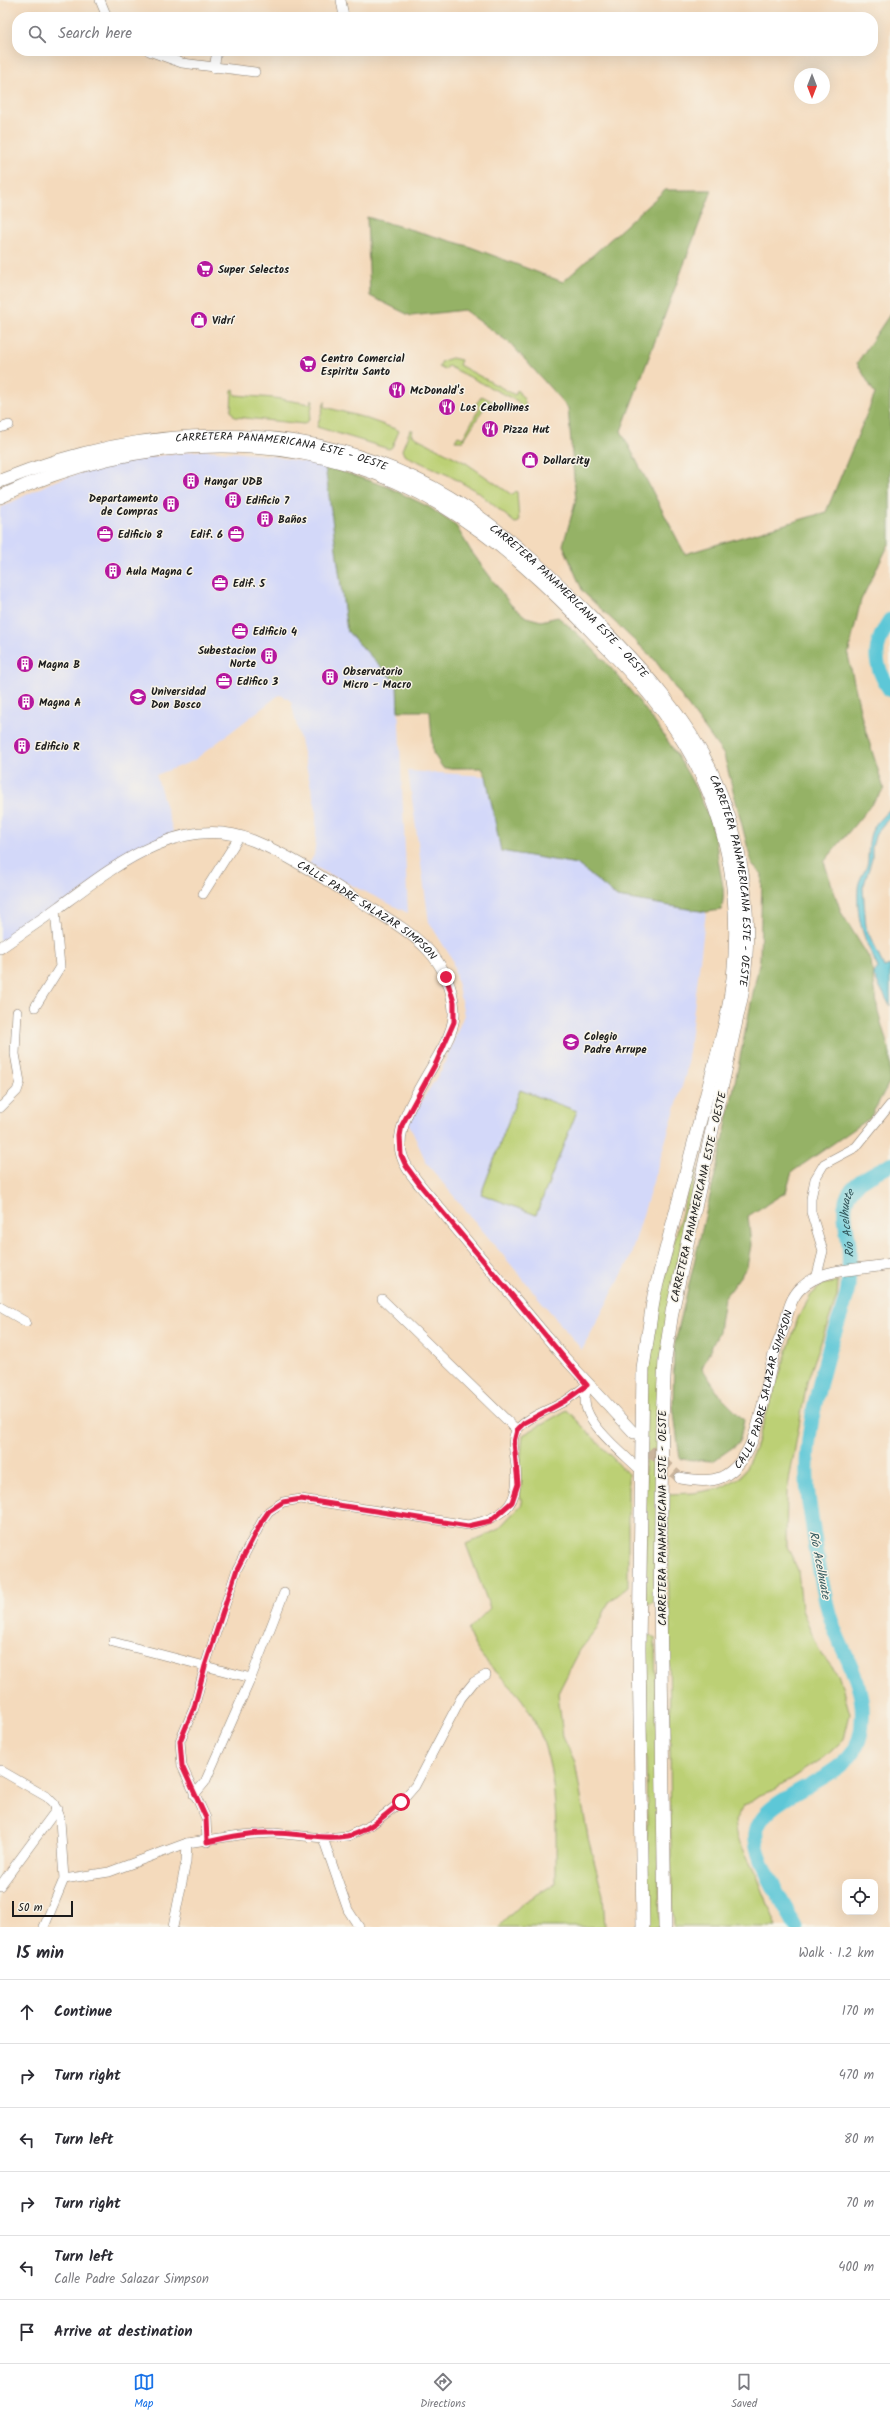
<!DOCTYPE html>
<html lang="en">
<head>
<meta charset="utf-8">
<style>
  body { margin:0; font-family:Kalam,sans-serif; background:#f7f7f7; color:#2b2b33 }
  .controls { position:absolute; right:12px; bottom:12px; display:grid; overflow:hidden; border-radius:8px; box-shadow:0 4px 16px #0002 }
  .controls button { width:36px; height:36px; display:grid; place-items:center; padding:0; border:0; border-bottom:1px solid #e1e1e2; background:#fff; color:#2b2b33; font:20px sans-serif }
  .compass { position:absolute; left:794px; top:68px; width:36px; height:36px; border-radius:50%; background:#fff; box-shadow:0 4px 16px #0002; rotate:180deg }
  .scale { position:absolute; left:12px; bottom:10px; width:61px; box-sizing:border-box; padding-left:4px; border:2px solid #1c1c1c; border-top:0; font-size:11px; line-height:14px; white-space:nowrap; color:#1c1c1c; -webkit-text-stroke:3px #f7f3e8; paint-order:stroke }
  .stop { position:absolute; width:12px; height:12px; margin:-9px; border:3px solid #e11d48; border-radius:50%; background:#fff }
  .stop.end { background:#e11d48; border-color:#fff; box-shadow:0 1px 4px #0008 }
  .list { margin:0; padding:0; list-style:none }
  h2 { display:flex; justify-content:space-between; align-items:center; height:52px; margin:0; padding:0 16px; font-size:17px }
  h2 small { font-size:13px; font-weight:400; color:#7c7c81 }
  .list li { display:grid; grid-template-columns:26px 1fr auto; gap:12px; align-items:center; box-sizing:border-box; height:64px; padding:0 16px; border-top:1px solid #e1e1e2 }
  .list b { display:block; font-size:15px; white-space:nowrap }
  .list p { margin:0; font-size:13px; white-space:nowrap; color:#7c7c81 }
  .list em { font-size:13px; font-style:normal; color:#7c7c81 }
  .icon { flex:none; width:22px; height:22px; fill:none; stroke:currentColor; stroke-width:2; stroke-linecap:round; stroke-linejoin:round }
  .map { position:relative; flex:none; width:890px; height:1927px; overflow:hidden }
  .search { position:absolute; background:#fff; box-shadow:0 4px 16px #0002; left:12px; right:12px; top:12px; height:44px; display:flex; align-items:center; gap:10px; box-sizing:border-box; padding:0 14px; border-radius:16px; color:#7c7c81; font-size:15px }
  .sheet { height:436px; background:#fff }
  nav { display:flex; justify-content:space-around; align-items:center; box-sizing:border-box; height:56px; border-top:1px solid #e1e1e2; background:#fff; font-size:11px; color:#7c7c81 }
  nav a { display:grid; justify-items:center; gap:2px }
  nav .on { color:#1a73e8 }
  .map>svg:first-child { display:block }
</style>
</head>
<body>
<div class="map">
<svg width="890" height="1927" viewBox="0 0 890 1927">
  <rect width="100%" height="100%" fill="#f7f3e8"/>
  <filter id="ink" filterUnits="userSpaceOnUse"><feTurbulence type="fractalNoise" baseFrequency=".025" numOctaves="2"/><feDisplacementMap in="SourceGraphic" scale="8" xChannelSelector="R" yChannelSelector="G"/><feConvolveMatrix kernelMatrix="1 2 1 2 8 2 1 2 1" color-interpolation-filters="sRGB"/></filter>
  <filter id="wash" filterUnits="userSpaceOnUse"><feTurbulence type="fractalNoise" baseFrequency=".012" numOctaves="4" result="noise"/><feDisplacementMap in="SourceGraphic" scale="16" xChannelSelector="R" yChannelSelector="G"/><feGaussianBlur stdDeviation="0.9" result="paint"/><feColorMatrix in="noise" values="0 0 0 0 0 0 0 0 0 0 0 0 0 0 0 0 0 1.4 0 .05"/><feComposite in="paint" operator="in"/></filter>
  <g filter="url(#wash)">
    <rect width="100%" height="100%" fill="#f4dabc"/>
    <g fill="#d3d8f9">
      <path d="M204,450l63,5 58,11 22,165 50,53 11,229 -99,-49 5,-9 2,-17v-29l-25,-108 -8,-5 -4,-1 -86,66 -37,14 18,59 -174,109v-435l50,-25 42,-14 44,-10z"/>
      <path d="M408,771l78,5 15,75 76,13 40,33 89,15 -20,161 -57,188 -47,89 -155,-186 -19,-42 34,-53 22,-54 -12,-56 -23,-37z"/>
    </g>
    <g fill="#bcd074" stroke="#6c7648">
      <path d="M452,358l9,2 -2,5 56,30 2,-5 7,9 2,9 -6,1v-5l-3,-3 -69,-35 -3,4 -6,-3 3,-6z"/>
      <path d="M234,389l1,6 39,3 36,6 2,-5 1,2 -4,19 -5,4 -69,-7 -4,-6 1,-21z"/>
      <path d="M482,396l11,6 -6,1 -24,38h-8l3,-5 5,2 17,-31 -4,-3z"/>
      <path d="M325,401v6l37,10 36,13 1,1 -7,16 -3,2 -72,-22z"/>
      <path d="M410,430h3l-2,5 55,28 46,32 4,-4 1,1 2,30 -4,1 -37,-31 -30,-17 -44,-20 -2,-5z"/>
      <path d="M520,1090l57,21 -41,104 -55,-21z"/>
      <path d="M693,1171h4l-26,125 -16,305 -5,3 -5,-3v-211l12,-83z"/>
      <path d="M838,1282l-1,15 -30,85 -20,110 -1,52 12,26 4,40 18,42 19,24 11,38 -6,25 -19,18 -49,32 -16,6 -17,12 -8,14 3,18 19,37 20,51h-103l-3,-66 -3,-367 26,-1 27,-5 21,-12 13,-27 43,-131 13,-23 12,-11z"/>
      <path d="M567,1410l61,64v113l-19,15 -13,28 -16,20 -22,43 5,44 12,25 13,76 15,57 2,32h-107l25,-24 33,-20c0,-63 4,-125 -31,-179 -18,-27 -47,-41 -57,-74l22,-22 -24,-64 31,-14 25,-26 -4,-19 5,-50z"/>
      <path d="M650,1635l5,3 5,289h-12l-3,-290z"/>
    </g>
    <g fill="#95b266" stroke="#586741">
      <path d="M665,190h47l-91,241 64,123 141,-42 49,-118 -18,-31 33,-49v228l-29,58 -13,55 14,64 22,70 -60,73 17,50 30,49 7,51 12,42v27l-20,37 -78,54 -6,20 -38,24 3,29 -4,22 -23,31 -5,33 -17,37 20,30 22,22 -5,23 -26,18 -33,-2 -7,-54 1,-58 49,-206 37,-182 2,-85 -10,-10 -28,-109 -70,-96 -71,-67 -20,-47 13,-45 -8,-92 -57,-64 -47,-34 -53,6 -41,-20 -3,-79 101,29 95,36z"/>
      <path d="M325,466l63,21 41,20 27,19 15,25 40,54 15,12 15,4 17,-4c59,48 133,142 156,215 3,11 3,23 5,33 3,18 7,27 2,45l-15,2 -89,-15 -40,-33 -76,-13 -15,-75 -4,-8h-39l-10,-15 -3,-42h-32l-1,-27 -50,-53z"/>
    </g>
    <path fill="#5dc7d7" stroke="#3c727a" d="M890,809v8l-14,16 -4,14v12l-9,29 3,40 18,39 6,-2v41l-17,-32 5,-6c-13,-28 -22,-46 -20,-79 0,-11 9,-18 10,-29 1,-27 1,-31 22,-51z"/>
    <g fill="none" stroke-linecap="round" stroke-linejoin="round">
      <g stroke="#5dc7d7" stroke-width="15">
        <path d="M890,620c-18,27 -17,44 0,70"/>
        <path id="s1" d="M796,1927c-11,-20 -38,-64 -40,-86 -6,-45 85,-56 101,-96 3,-7 5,-18 5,-25 4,-38 -24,-72 -33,-107 -10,-36 -14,-74 -20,-110 -8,-51 7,-109 21,-157 6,-20 15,-38 18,-58 1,-13 2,-30 1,-43 -2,-21 -12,-44 8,-61 10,-8 22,-13 33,-20"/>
      </g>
    </g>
  </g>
  <g filter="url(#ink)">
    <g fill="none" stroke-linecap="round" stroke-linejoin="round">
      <path stroke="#c9b49c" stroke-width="11" stroke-dasharray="11 5.5" stroke-linecap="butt" d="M638,1438l15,16 27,24"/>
      <g stroke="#887b6c" stroke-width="10">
        <g id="minor">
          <path d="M100,0l7,17"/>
          <path d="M341,0l3,17"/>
          <path d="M149,51l33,12 73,9"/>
          <path d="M214,68l3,-17"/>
          <path d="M0,428l9,-3"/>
          <path d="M203,894l36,-57"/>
          <path d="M35,1007l25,-40 -5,-57"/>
          <path d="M0,1108l17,-17 3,-9 -5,-28 2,-42"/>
          <path d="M816,1279l7,-28 -12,-39v-13l4,-20 9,-15 32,-17 34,-42"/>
          <path d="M382,1299l135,131"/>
          <path d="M0,1307l26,15"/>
          <path d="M587,1385c-1,5 -2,10 -2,15 0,24 39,54 55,70"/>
          <path d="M113,1642l138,36"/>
          <path d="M0,1770l47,27 7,7 6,16 4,59 -20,48"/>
          <path d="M194,1795l11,-13 46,-104 33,-85"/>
          <path d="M323,1838l25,-2 23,-11 30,-23 14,-16 46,-88 13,-16 12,-7"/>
          <path d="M207,1842l-1,-24 -24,-52 -2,-25 14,-33 11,-42 32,-97 25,-48 7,-10 14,-9 18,-3 167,26c40,-8 54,-24 47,-66 -1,-9 -4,-21 2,-29 11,-14 33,-20 48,-29 8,-5 15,-11 22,-16"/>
          <path d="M64,1879l45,-7 78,-29 53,-8 34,-2 49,5 25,72 11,17"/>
          <path d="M0,1886l57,-77"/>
          <path d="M173,1927l13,-65 1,-19"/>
        </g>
      </g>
      <g stroke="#887b6c" stroke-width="12">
        <g id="major">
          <path id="s2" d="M0,948c20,-14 40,-27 59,-41 54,-40 123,-96 195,-66 41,17 78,43 115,66 42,26 81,48 85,103 1,13 -4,25 -10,36 -14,28 -53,78 -42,110 3,11 11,20 18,29l141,169 73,79"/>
          <path id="s3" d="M680,1478c13,2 29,5 42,-1 38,-19 41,-82 51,-119 3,-11 8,-21 11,-31 4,-14 6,-29 17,-39 23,-22 60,-17 89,-24"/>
        </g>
      </g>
      <g stroke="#887b6c" stroke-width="14">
        <g id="highway">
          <path id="s4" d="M0,481c95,-38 195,-55 297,-39 51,8 107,28 152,55 54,33 100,77 144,122 48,49 96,100 123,163 29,69 37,139 26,212l-70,318 -7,47 -3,60 -2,180 5,328"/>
          <path d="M0,497c138,-67 309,-72 443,9 58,35 108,82 155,132 25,26 51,53 72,83 63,90 79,198 55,304l-71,270 -11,73 -4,281 4,278"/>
        </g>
      </g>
      <use href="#minor" stroke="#fff" stroke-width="9"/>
      <use href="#major" stroke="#fff" stroke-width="11"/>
      <use href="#highway" stroke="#fff" stroke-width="13"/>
    </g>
  </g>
  <g fill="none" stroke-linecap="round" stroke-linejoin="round" filter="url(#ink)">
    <path stroke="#e11d48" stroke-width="5" d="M401,1802c-15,13 -34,30 -54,34 -25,4 -48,-3 -73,-3 -23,-1 -45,4 -67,9l-1,-24 -24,-52 -2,-25 14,-33 11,-42 32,-97 25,-48 7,-10 14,-9 18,-3 167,27 22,-5 22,-19 6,-18 -4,-42 3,-12 7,-7 41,-22 22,-16 -167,-200 -14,-19 -5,-11 -1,-19 2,-11 34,-62 18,-41v-20l-8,-25"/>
  </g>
  <defs>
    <g id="supermarket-disc" transform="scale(0.9)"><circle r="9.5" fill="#b5179e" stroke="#f7f3e8"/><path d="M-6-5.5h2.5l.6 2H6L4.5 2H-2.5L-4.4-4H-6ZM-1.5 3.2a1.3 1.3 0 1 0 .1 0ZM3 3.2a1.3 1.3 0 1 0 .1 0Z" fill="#fff"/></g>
    <g id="shop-disc" transform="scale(0.9)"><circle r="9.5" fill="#b5179e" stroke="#f7f3e8"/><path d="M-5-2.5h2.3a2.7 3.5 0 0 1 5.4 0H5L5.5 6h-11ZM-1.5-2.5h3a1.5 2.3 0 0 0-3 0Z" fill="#fff"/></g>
    <g id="restaurant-disc" transform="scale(0.9)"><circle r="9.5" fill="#b5179e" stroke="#f7f3e8"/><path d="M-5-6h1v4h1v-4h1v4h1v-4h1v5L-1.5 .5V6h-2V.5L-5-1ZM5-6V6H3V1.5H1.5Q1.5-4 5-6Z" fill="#fff"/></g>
    <g id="building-disc" transform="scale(0.9)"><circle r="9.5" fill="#b5179e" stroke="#f7f3e8"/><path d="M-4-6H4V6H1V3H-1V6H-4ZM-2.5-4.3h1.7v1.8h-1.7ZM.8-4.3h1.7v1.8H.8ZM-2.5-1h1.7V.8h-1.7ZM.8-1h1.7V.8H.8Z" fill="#fff"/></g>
    <g id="office-disc" transform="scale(0.9)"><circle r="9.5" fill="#b5179e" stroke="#f7f3e8"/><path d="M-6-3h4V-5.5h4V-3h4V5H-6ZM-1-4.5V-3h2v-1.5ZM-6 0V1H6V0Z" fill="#fff"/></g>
    <g id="university-disc" transform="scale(0.9)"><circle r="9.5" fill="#b5179e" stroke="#f7f3e8"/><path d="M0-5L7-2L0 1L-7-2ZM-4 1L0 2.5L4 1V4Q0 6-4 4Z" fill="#fff"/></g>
    <g id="school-disc" transform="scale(0.9)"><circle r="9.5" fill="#b5179e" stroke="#f7f3e8"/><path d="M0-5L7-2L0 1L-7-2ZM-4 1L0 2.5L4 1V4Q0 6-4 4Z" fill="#fff"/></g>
  </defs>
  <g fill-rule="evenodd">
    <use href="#supermarket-disc" x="205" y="269"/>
    <use href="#shop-disc" x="199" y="320"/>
    <use href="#supermarket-disc" x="308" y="364"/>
    <use href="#restaurant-disc" x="397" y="390"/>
    <use href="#restaurant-disc" x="447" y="407"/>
    <use href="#restaurant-disc" x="490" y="429"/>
    <use href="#shop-disc" x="530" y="460"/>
    <use href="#building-disc" x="191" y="481"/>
    <use href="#building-disc" x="233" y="500"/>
    <use href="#building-disc" x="171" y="504"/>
    <use href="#building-disc" x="265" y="519"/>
    <use href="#office-disc" x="105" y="534"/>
    <use href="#office-disc" x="236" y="534"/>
    <use href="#building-disc" x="113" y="571"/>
    <use href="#office-disc" x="220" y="583"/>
    <use href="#office-disc" x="240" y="631"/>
    <use href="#building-disc" x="269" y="656"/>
    <use href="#building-disc" x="25" y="664"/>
    <use href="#building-disc" x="330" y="677"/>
    <use href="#office-disc" x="224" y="681"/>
    <use href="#university-disc" x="138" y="697"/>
    <use href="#building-disc" x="26" y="702"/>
    <use href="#building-disc" x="22" y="746"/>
    <use href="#school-disc" x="571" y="1042"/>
  </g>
  <g text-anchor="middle" stroke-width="3" stroke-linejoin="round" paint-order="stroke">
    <g font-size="11" font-weight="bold" fill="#1c1c1c" stroke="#f7f3e8" text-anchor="start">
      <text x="218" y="273">Super Selectos</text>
      <text x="212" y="324">Vidrí</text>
      <text x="321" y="362">Centro Comercial<tspan x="321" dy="13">Espiritu Santo</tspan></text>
      <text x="410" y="394">McDonald's</text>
      <text x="460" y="411">Los Cebollines</text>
      <text x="503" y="433">Pizza Hut</text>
      <text x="543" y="464">Dollarcity</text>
      <text x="204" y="485">Hangar UDB</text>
      <text x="158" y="502" text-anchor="end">Departamento<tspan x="158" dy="13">de Compras</tspan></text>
      <text x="246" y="504">Edificio 7</text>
      <text x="278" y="523">Baños</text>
      <text x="118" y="538">Edificio 8</text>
      <text x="223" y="538" text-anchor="end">Edif. 6</text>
      <text x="126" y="575">Aula Magna C</text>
      <text x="233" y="587">Edif. 5</text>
      <text x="253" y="635">Edificio 4</text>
      <text x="256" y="654" text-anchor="end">Subestacion<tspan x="256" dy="13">Norte</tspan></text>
      <text x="38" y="668">Magna B</text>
      <text x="343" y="675">Observatorio<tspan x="343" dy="13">Micro - Macro</tspan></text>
      <text x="237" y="685">Edifico 3</text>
      <text x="151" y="695">Universidad<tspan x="151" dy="13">Don Bosco</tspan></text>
      <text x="39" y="706">Magna A</text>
      <text x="35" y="750">Edificio R</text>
      <text x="584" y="1040">Colegio<tspan x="584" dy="13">Padre Arrupe</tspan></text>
    </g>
    <g font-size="11" fill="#1c1c1c" stroke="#f7f3e8">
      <text dy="4" stroke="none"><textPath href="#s4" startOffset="289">CARRETERA PANAMERICANA ESTE - OESTE</textPath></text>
      <text dy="4" stroke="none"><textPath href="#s4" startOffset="625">CARRETERA PANAMERICANA ESTE - OESTE</textPath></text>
      <text dy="4" stroke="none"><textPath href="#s4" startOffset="961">CARRETERA PANAMERICANA ESTE - OESTE</textPath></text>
      <text dy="4" stroke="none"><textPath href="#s2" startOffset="421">CALLE PADRE SALAZAR SIMPSON</textPath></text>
      <text transform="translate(698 1197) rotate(-77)" y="4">CARRETERA PANAMERICANA ESTE - OESTE</text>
      <text dy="4" stroke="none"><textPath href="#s3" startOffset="143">CALLE PADRE SALAZAR SIMPSON</textPath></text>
      <text transform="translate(662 1518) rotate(-90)" y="4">CARRETERA PANAMERICANA ESTE - OESTE</text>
    </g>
    <g font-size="12" font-style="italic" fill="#33585d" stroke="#f7f3e8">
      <text dy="4" stroke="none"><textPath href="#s1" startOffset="777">Río Acelhuate</textPath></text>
      <text transform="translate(820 1565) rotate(79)" y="4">Río Acelhuate</text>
    </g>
  </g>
</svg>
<div class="controls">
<button><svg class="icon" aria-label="locate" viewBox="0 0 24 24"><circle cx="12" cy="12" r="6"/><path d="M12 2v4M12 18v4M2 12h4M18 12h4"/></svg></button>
</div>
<svg class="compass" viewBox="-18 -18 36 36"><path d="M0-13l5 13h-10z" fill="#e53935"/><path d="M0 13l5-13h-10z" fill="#7c7c81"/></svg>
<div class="scale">50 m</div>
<div class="stop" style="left:401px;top:1802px"></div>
<div class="stop end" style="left:446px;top:977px"></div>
<div class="search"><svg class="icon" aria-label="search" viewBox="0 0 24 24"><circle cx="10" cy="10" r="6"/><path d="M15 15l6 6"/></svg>Search here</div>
</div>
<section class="sheet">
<h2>15 min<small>Walk · 1.2 km</small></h2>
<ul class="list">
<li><svg class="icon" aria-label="ahead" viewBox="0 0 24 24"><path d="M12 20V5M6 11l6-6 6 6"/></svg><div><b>Continue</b></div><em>170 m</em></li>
<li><svg class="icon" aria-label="right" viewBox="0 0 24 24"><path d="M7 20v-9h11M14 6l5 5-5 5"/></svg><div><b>Turn right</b></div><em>470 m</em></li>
<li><svg class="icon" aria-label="left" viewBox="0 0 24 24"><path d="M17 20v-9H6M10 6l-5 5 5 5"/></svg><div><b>Turn left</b></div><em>80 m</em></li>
<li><svg class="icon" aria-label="right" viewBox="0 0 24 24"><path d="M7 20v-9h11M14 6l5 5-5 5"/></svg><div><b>Turn right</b></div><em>70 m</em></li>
<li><svg class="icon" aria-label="left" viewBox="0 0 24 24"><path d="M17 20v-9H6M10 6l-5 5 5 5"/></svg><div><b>Turn left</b><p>Calle Padre Salazar Simpson</p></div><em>400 m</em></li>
<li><svg class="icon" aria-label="arrive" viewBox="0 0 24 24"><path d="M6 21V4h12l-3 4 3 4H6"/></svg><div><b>Arrive at destination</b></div></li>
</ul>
</section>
<nav>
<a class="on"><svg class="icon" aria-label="map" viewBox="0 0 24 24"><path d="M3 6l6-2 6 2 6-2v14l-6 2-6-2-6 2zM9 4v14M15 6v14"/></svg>Map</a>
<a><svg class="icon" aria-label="directions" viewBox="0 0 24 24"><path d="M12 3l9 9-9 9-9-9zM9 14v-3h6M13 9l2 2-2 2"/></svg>Directions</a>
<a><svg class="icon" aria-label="saved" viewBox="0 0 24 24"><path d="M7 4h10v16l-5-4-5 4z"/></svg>Saved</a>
</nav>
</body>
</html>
